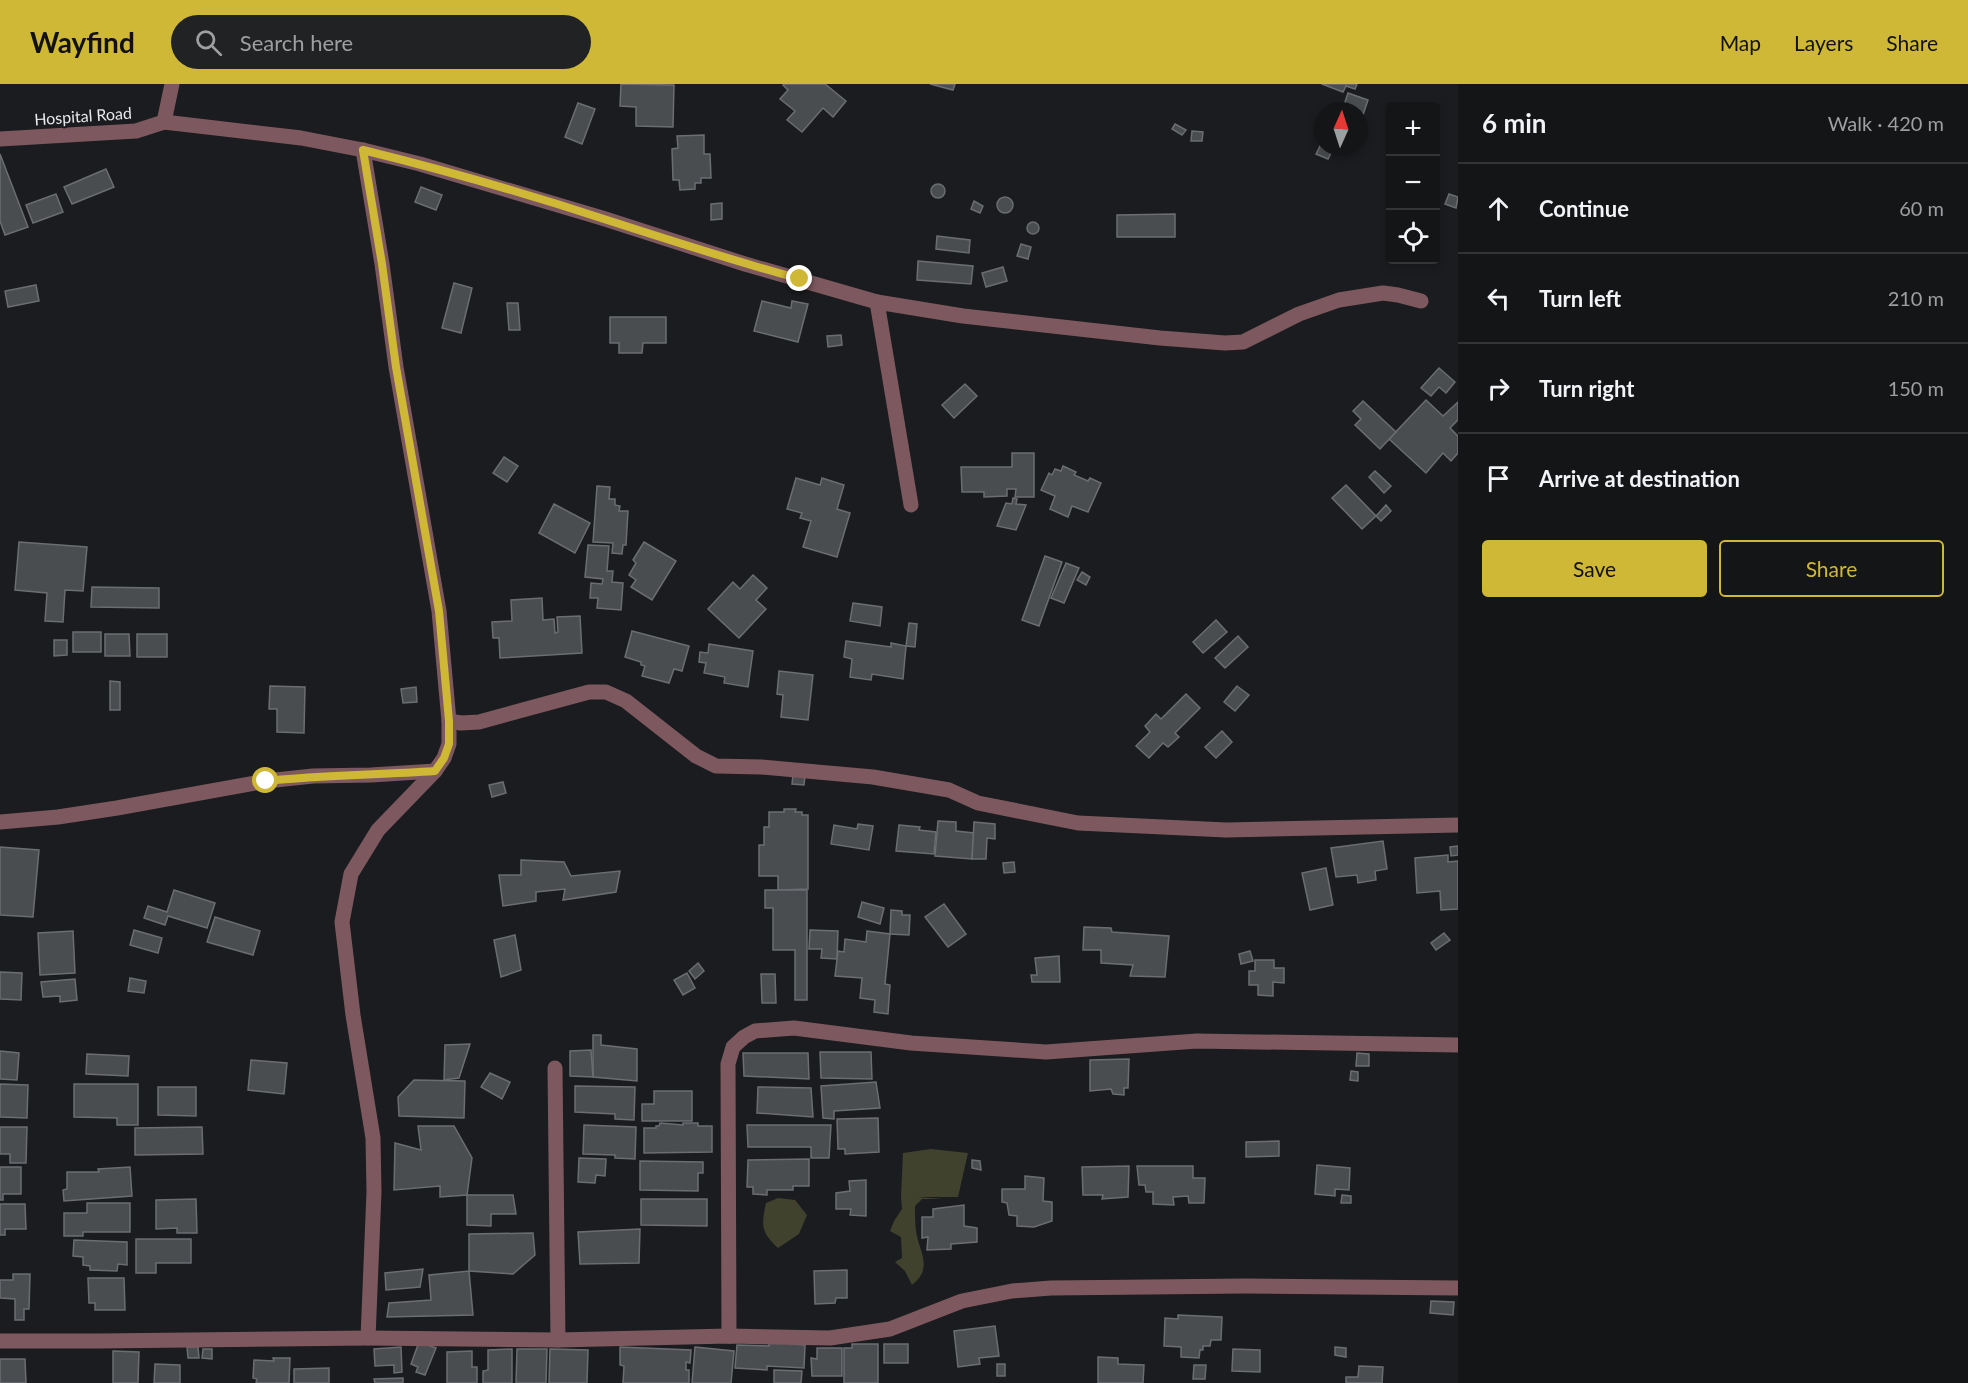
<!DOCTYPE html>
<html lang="en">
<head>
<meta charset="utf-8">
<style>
  body { margin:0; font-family:Lato,sans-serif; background:#212224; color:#f1f3f6 }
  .controls { position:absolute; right:18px; top:18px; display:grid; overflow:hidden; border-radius:6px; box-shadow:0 3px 9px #0003 }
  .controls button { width:54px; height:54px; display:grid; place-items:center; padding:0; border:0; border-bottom:2px solid #333436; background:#141517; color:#f1f3f6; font:30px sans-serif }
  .compass { position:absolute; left:1314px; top:18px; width:54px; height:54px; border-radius:50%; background:#141517; box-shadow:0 3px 9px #0003; rotate:3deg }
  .stop { position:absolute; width:18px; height:18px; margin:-14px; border:4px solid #d0b837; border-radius:50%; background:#fff }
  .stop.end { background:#d0b837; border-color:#fff; box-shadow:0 2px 6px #0008 }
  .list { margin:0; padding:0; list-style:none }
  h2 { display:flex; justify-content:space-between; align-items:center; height:78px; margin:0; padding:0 24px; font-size:26px }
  h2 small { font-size:20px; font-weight:400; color:#9d9fa1 }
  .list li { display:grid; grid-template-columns:39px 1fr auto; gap:18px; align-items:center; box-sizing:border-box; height:90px; padding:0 24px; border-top:2px solid #333436 }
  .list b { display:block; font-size:22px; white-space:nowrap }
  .list em { font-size:20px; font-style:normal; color:#9d9fa1 }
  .actions { display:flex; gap:12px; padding:18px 24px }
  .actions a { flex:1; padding:14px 0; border:2px solid #d0b837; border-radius:6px; text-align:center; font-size:21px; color:#d0b837 }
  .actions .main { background:#d0b837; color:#111 }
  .icon { flex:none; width:33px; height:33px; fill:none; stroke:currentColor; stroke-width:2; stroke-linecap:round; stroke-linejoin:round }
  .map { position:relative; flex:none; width:1458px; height:1299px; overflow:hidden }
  header { display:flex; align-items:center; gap:36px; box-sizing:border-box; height:84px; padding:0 30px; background:#d0b837; color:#111 }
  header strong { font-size:28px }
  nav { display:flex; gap:33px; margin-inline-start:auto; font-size:21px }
  .search { width:420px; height:54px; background:#212224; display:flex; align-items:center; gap:15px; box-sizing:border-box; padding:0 21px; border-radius:33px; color:#9d9fa1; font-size:22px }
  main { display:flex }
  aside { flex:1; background:#141517 }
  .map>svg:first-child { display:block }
</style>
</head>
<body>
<header>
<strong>Wayfind</strong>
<div class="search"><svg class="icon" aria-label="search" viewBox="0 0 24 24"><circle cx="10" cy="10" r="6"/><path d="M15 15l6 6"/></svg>Search here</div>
<nav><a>Map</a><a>Layers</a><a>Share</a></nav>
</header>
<main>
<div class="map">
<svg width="1458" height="1299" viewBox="0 0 1458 1299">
  <rect width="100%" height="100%" fill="#1a1c1f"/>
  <g fill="#40422e">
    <path d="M931,1065l37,4 -10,44h-41l26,2h-21l-7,7c0,8 0,17 1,25 3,21 18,37 -4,54l-7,-14 -10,-9 7,-4 -1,-21 -11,-6 4,-10 8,-12 -1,-12 2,-44z"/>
    <path d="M778,1114l17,2 12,15 -8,19 -21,14c-17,-16 -17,-22 -12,-45z"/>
  </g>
  <g fill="#4a4d50" stroke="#6b6d71" stroke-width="1.5">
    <path d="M621,0l53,1 -1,42 -37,-1v-19l-16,-1z"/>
    <path d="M784,0h41l21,17 -13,16 -10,-9 -21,24 -15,-12 8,-9 -15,-12 8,-9 -5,-5z"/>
    <path d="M930,0h25l-2,6z"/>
    <path d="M1322,0h-1h36l-2,5 -9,-3 -3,6z"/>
    <path d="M1348,9l20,7 -5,15 -4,-2v-2l-16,-3z"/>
    <path d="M578,19l17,6 -13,35 -17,-7z"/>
    <path d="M1175,40l11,6 -4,5 -10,-6z"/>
    <path d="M1192,47l11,1 -1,9h-11z"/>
    <path d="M704,51v19h6l1,24h-10v5h-6v6l-15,1 -1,-10h-6l-1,-31 6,-1 -1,-12z"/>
    <path d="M1321,60l2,3 10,2 -5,10 -12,-5z"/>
    <path d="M0,70l28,73 -23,8 -5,-14z"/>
    <path d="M106,85l8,18 -42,17 -8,-17z"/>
    <circle cx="938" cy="107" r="7"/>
    <path d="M421,103l21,8 -6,15 -21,-8z"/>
    <path d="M56,110l7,18 -30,11 -7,-18z"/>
    <path d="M1449,110l9,3 -2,11 -11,-4z"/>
    <circle cx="1005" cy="121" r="8"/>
    <path d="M974,117l9,5 -3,7 -9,-4z"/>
    <path d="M722,119v16l-11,1v-16z"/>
    <path d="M1175,130v23h-58v-22z"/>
    <circle cx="1033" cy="144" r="6"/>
    <path d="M937,152l33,4 -1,13 -33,-4z"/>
    <path d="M1021,160l10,3 -3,12 -11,-3z"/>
    <path d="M918,177l55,5 -2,18 -54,-4z"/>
    <path d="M1003,183l4,14 -21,6 -4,-14z"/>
    <path d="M454,199l18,5 -11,45 -19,-5z"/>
    <path d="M36,201l3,16 -31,6 -3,-16z"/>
    <path d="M762,217l29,7 1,-7 16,3 -10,38 -44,-11z"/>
    <path d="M507,219h11l2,27h-11z"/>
    <path d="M610,233h56v26h-23l-1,10h-23v-10h-9z"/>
    <path d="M841,251l1,10 -14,2 -1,-11z"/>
    <path d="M1439,284l16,14 -9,11 -7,-6 -8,9 -10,-8z"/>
    <path d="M965,300l12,12 -23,22 -12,-13z"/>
    <path d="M1426,316l17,16 15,-14v18l-8,8 8,8v17l-7,8 -8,-8 -17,20 -37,-34z"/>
    <path d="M1363,317l33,31 -16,17 -25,-24 6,-6 -8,-8z"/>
    <path d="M1012,369h22v44h-19l1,-8h-9v7l-23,1v-5h-22l-1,-25h51z"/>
    <path d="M504,373l14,9 -11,16 -14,-9z"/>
    <path d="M1063,382l13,6 -2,3 14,6 2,-3 11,5 -13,29 -16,-6 -4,11 -18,-8 5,-13 -14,-6 8,-17 3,2 3,-6 6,2z"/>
    <path d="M1375,387l16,15 -7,7 -15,-16z"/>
    <path d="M796,394l24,7 2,-7 22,7 -7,24 13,4 -13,44 -34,-10 8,-26 -11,-3 2,-5 -15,-4z"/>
    <path d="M1346,401l30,31 -14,13 -30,-31z"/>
    <path d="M597,402l13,1 -1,12h6v6l5,1 -1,5h9l-2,34h-3l-1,9 -10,-1 1,-10 -20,-1z"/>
    <path d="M1013,414l4,1 -1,5 10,1 -10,25 -19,-4 9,-23 6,1z"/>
    <path d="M554,420l36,19 -15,30 -36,-20z"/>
    <path d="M1386,421l5,6 -10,10 -5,-5z"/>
    <path d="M19,458l68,5 -4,44 -18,-1 -2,32 -18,-1 2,-28 -32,-3z"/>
    <path d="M644,458l32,19 -24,39 -21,-13 5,-7 -7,-5 7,-12 -3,-3z"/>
    <path d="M588,461l21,1 -2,25h6l-1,11 11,1 -2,27 -24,-2 1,-10h-8l1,-15 11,1 1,-5 -18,-2z"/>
    <path d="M1045,472l17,6 -23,64 -17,-6z"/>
    <path d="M1066,479l13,5 -15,35 -13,-5z"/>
    <path d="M1082,488l8,5 -4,8 -9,-5z"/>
    <path d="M753,491l14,13 -11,12 10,9 -27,29 -31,-29 25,-27 7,7z"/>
    <path d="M92,503l67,1v20l-68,-1z"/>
    <path d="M542,514l1,22 11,-1 1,14 3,-1 -1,-15 23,-1 2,37 -82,5 -1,-20h-6l-1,-16 20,-1 -1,-21z"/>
    <path d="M853,519l29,4 -2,19 -30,-5z"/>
    <path d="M1216,536l11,12 -24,21 -10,-11z"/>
    <path d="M909,539l8,1 -2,23 -9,-1z"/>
    <path d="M632,547l57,15 -7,25 -8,-2 -5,14 -27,-7 3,-10 -4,-1v-3l-16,-5z"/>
    <rect x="73" y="548" width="28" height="20"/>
    <path d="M105,550h24l1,22h-25z"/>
    <rect x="137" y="550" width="30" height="23"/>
    <path d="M1238,552l10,11 -23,21 -10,-10z"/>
    <path d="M54,556h13v15l-13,1z"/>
    <path d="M846,557l45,6v-4l15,3 -3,33 -31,-5 -1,6 -21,-3 2,-18 -8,-2z"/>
    <path d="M709,560l44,7 -5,36 -24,-4 1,-6 -21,-4 2,-10 -7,-1 1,-10 8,1z"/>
    <path d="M779,587l34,4 -5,45 -27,-3 2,-22 -6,-1z"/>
    <path d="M110,597l10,1v28h-10z"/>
    <path d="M270,602l35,1 -1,46 -27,-1v-23h-8z"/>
    <path d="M1237,602l12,9 -14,16 -11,-9z"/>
    <path d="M416,603l1,15 -14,1 -2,-14z"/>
    <path d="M1186,610l14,14 -25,25 4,4 -11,10 -5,-4 -14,15 -13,-12 14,-14 -5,-6 11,-12 5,5z"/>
    <path d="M1222,647l10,11 -16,16 -11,-11z"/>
    <path d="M793,691l12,1 -1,9 -12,-1z"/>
    <path d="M503,698l3,11 -14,4 -3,-12z"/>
    <path d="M784,725h12l-1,3h7v3h6v74l-30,1v-14h-19v-31h5v-18h5v-15h15z"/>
    <path d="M938,737l18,1v9l18,2 -2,26 -37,-3z"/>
    <path d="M974,738l21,2v15l-8,-1 -1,21h-14z"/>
    <path d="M858,740l15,2 -4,24 -38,-6 3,-19 23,4z"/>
    <path d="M899,741l21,2 -1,3 17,2 -2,22 -38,-3z"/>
    <path d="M1383,757l4,28 -12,2 1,9 -18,3 -1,-8 -21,2 -5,-29z"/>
    <path d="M1458,762v9l-7,1 -1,-9z"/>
    <path d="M0,763l39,3 -6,67 -33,-2z"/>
    <path d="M1448,771v7l10,-1v48l-17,1 -1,-19 -23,2 -2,-35z"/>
    <path d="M521,776l43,2 7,14 49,-5 -4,21 -53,8 2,-11 -29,3v9l-33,5 -4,-31h22z"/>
    <path d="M1014,778l1,10 -11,1 -1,-10z"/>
    <path d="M1326,784l7,37 -23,5 -8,-37z"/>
    <path d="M174,806l41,13 -8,25 -39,-12 -3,9 -21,-7 4,-12 19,6z"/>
    <path d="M765,806h42v110h-12v-50h-22v-42h-8z"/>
    <path d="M862,818l22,6 -4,16 -22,-7z"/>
    <path d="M944,820l22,30 -18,13 -23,-30z"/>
    <path d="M891,826l11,1v4h8l-1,20 -19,-1z"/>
    <path d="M215,833l45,14 -7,24 -46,-13z"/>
    <path d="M1084,843l27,1 1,4 57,4 -4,41 -35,-1 3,-11 -32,-2v-13h-18z"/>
    <path d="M134,846l28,8 -4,15 -28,-8z"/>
    <path d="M810,846l28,1 -1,28 -16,-1 1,-9h-13z"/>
    <path d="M73,847l2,42 -35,2 -2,-42z"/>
    <path d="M867,847l23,3 -5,50 5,1 -2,29 -14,-2 1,-12 -15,-2 2,-20 -27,-2 3,-25 6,1 1,-13 21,3z"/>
    <path d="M1444,849l6,7 -14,10 -5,-7z"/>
    <path d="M515,851l6,35 -20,7 -7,-37z"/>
    <path d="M1250,867l3,10 -12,3 -2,-10z"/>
    <path d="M1059,872l1,26h-28l-1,-7h6l-2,-17z"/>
    <path d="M1255,876h19v8h10v15l-11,-1v14l-15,-1v-10h-9v-14h6z"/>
    <path d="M698,879l6,8 -9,8 -6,-8z"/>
    <path d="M0,888l22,1 -1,27 -21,-1z"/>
    <path d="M687,889l8,15 -12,7 -9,-15z"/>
    <path d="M761,890h14l1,29h-14z"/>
    <path d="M130,894l16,3 -2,12 -16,-2z"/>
    <path d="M75,895l2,21 -17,2v-6l-17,1 -2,-15z"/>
    <path d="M593,951h8v10l36,4v32l-44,-4z"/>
    <path d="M470,960l-11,34 -15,2 1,-35z"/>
    <path d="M591,966l2,27 -23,-1v-25z"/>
    <path d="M0,967l19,2 -2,27 -17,-1z"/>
    <path d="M820,968h51l1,27 -51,-1z"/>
    <path d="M743,969h65l1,26 -65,-3z"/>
    <path d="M1357,969l12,1v12h-13z"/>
    <path d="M87,970l42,2 -1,20 -42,-2z"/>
    <path d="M1129,975l-1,29h-4v7l-11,-1 -2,-5 -21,2v-31z"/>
    <path d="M251,976l36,3 -3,31 -36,-4z"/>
    <path d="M1351,987l7,1v9l-8,-1z"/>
    <path d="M490,989l20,9 -8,17 -21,-12z"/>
    <path d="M414,996l51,1 -1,37 -65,-2 -1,-19z"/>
    <path d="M876,998l4,26 -46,3v8l-11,-1 -2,-32z"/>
    <path d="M0,1000l28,1 -1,33 -27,-1z"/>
    <path d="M74,1000h64v41h-21v-7l-43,-1z"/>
    <path d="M575,1002l60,1 -1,33 -19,-1v-5l-40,-2z"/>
    <path d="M158,1003h38v29l-38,-1z"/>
    <path d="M758,1003l53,1 2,29 -56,-4z"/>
    <path d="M654,1007h38v30h-50v-17h12z"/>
    <path d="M878,1034l1,34 -34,2v-5h-7l-1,-30z"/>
    <path d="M660,1039l23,2v-2h15v3h14v26l-68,1v-25h12v-2h3z"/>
    <path d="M584,1041l52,2 -1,32 -20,-1v-3l-32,-1z"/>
    <path d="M747,1041h84l-2,33h-18v-11h-63z"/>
    <path d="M418,1042h36l18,32 -5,37 -27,2v-11l-46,4 1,-47 26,7z"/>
    <path d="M0,1043h27l-1,36h-16v-9h-10z"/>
    <path d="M202,1043l1,27 -68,1v-27z"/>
    <path d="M1279,1057v15l-33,1v-15z"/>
    <path d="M579,1074l27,1 -1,17 -9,-1 -1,8 -17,-1z"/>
    <path d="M809,1075v27h-16v4h-26v5l-14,-1v-7h-6l1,-27z"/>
    <path d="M972,1076l8,1 1,9 -9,-2z"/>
    <path d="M640,1077l63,1v11h-5v18l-58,-1z"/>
    <path d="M1317,1081l33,3 -1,22 -14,-1v7l-20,-2z"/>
    <path d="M1129,1082l-1,31 -26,2 1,-4h-20l-1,-28z"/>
    <path d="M1137,1082h56v12h12l-1,25h-15l-1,-7 -15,1 1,8 -21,-1v-12h-7l-1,-7h-6z"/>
    <path d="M0,1083h21v27h-18v6h-3z"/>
    <path d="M130,1083l2,29 -68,5 -1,-11 4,-1v-17h32l-1,-3z"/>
    <path d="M1025,1092l19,2 -1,23 9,1v19l-18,6 -17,-1v-10l-8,-1 -2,-12 -5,-1v-13h23z"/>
    <path d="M866,1096v36l-16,-1 1,-6h-15v-16l14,-2 -1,-10z"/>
    <path d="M467,1111h46l3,19h-25v12l-24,-1z"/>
    <path d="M1342,1111l9,1v7h-10z"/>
    <path d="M196,1115l1,34h-20v-5l-21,1v-29z"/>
    <path d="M641,1115h66v27l-66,-1z"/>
    <path d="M87,1119h43v29h-47v4h-19v-23h23z"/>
    <path d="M0,1120h25l1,25h-21v6h-5z"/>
    <path d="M964,1121v21l13,2v14l-26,2v5l-24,1 1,-13 -6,1v-21h11v-8z"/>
    <path d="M640,1145l-1,34 -59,1 -2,-32z"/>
    <path d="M533,1149l2,22 -22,19 -44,-3v-37z"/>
    <path d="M136,1155h55v24h-35v10h-20z"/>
    <path d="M74,1156l53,2v23l-9,-1 -1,7 -27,-1v-4l-7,-1v-8l-10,-1z"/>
    <path d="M423,1185l-3,18 -34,3 -1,-17z"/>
    <path d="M847,1186v28h-11l-1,5 -20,1 -1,-33z"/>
    <path d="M469,1187l4,44 -86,2 2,-14 42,-3 -2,-25z"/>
    <path d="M13,1190h17l-1,35h-5v11h-9v-21l-15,-1v-18h13z"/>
    <path d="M88,1194h36l1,32h-30v-7h-6z"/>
    <path d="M1431,1217l23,1 -1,13 -23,-2z"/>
    <path d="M1178,1231l44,2 -1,23h-10l-1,6h-7v4h-3l-1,8 -18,-1v-10l-17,-1 1,-28 13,1z"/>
    <path d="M995,1242l4,30 -20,2 1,6 -22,3 -4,-36z"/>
    <path d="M419,1258l17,6 -11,27 -9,-3 2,-5 -7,-3z"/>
    <path d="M769,1258l36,3 -1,23 -37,-2v4l-32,-2 2,-23 32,1z"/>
    <path d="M852,1260h26v39h-34v-35h8z"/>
    <rect x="884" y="1260" width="24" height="19"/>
    <path d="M187,1263h11l1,11h-11z"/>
    <path d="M401,1263l1,25 -8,1v-8l-19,1 -1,-17z"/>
    <path d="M620,1263l71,3 -1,13 -4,-1v8h3v13h-66l1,-17 -4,-1z"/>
    <path d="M695,1263l39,4 -3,32h-39z"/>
    <path d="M1335,1263l11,1v9l-11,-2z"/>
    <path d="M817,1264h25v28h-30l-1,-18 6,1z"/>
    <path d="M203,1265h9v10l-10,-1z"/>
    <path d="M512,1265v34h-29v-12l5,-1v-20z"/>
    <path d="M517,1265h30l-1,34h-30z"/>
    <path d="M550,1265l38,1 -1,33h-38z"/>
    <path d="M1233,1265l27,1v22l-28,-1z"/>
    <path d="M113,1267l26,1 -1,31h-25z"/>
    <path d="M472,1267v16h5v16h-30v-31z"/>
    <path d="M1098,1273l20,1v6l26,1 -1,18h-45z"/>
    <path d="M273,1274h17l-1,25h-33l1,-4 -4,-1 1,-18 20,1z"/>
    <path d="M0,1275h25l1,24h-26z"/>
    <path d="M155,1280l25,1v18h-26z"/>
    <rect x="997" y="1280" width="8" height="12"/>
    <path d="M1194,1281h12l-1,14h-12z"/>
    <path d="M1359,1282l24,1 -1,16h-36v-6h12z"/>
    <path d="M329,1284v15h-35v-14z"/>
    <path d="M774,1286l28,1 -1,12h-27z"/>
    <path d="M403,1294v5h-28l-1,-4z"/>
  </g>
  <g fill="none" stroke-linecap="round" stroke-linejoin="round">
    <g stroke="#7d595f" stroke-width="15">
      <path d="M164,38l137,16 62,12 57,14 182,54 143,46 132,38 86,14 197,22 65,5 18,-1 56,-28 40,-14 44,-7 15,2 23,6"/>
      <path d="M0,55l136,-8 28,-9 8,-38"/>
      <path d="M363,66l19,114 14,103 43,244 10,110v23l-5,14 -9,13 -57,59 -27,44 -9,48 11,93 20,123 1,54 -6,146"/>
      <path d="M877,218l34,203"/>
      <path d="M449,637l12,2 18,-1 110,-30h17l20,9 70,55 20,10 45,1 112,10 76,13 29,13 100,20 148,7 232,-5"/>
      <path d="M0,738l58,-5 59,-9 149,-27 47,-5 58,-1 64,-4"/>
      <path d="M555,984l3,272"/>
      <path d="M729,1252l-1,-272 5,-17 11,-10 11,-6 39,-3 117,15 135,9 151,-11 261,4"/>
      <path d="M0,1257h99l269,-3 190,2 171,-4 101,2 60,-9 72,-28 50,-10 39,-3 195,-2 212,2"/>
    </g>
  </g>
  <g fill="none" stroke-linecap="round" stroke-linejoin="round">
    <path stroke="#d0b837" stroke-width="8" d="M266,697c56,-6 112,-6 169,-10l9,-13 5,-14v-23l-10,-110 -43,-244 -14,-103 -19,-114c81,20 162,43 241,69 65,21 130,42 196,60"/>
  </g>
  <g text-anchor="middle" stroke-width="4.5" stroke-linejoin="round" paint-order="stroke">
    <g font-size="16" fill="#e7e9ea" stroke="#1a1c1f">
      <text transform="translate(83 32) rotate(-4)" y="6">Hospital Road</text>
    </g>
  </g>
</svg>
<div class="controls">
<button>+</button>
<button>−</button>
<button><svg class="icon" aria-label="locate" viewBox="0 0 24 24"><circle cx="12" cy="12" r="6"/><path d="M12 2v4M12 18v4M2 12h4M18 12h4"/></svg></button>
</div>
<svg class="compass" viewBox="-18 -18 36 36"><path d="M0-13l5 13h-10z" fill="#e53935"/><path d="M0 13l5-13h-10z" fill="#9d9fa1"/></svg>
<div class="stop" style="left:266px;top:697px"></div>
<div class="stop end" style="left:800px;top:195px"></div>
</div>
<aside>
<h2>6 min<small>Walk · 420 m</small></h2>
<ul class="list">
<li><svg class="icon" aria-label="ahead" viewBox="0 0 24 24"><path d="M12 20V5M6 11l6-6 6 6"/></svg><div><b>Continue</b></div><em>60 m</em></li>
<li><svg class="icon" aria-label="left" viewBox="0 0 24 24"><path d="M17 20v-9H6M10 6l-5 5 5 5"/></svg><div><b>Turn left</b></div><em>210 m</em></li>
<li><svg class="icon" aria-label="right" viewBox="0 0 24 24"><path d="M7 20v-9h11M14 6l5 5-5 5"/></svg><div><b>Turn right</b></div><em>150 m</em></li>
<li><svg class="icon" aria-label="arrive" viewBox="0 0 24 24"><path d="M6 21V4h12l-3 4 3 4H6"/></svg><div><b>Arrive at destination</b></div></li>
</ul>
<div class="actions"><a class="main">Save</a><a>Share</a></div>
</aside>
</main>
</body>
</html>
